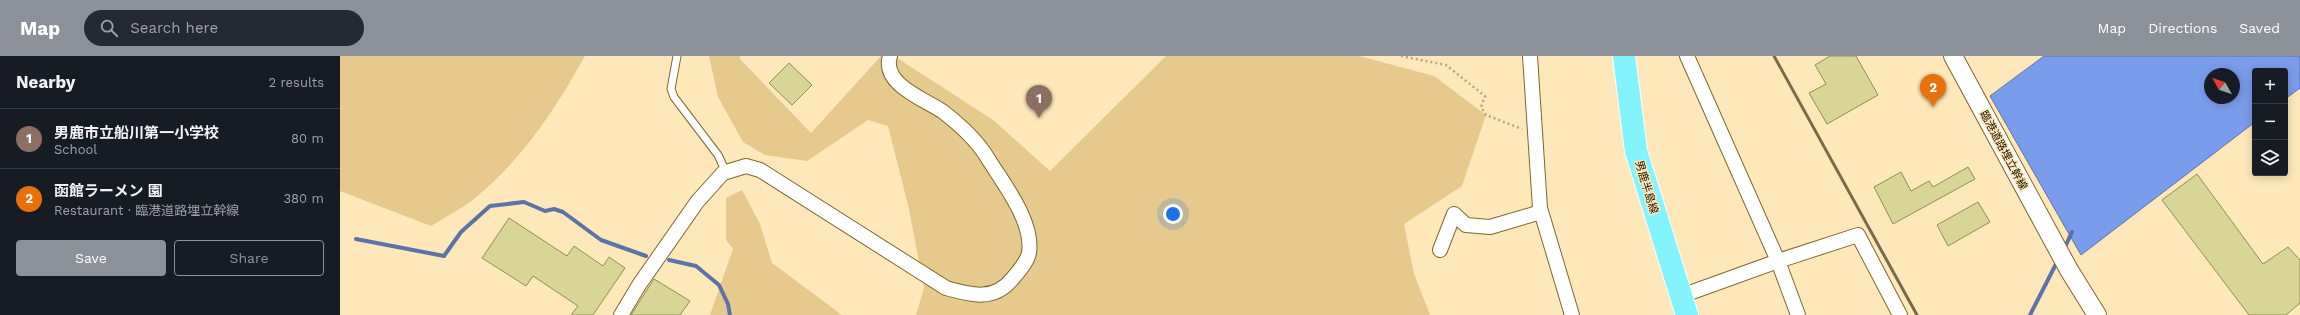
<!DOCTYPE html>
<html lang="en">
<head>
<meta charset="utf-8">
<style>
  body { margin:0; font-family:"Work Sans","Noto Sans JP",sans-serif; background:#242831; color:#f1f3f6 }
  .controls { position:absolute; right:12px; top:12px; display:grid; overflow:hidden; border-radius:4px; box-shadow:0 2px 10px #0003 }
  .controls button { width:36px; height:36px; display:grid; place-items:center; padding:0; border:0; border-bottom:1px solid #363941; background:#171b24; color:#f1f3f6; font:20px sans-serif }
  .compass { position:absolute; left:1864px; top:12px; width:36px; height:36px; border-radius:50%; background:#171b24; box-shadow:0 2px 10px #0003; rotate:310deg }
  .you { position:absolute; left:833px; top:158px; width:14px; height:14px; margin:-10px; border:3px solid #fff; border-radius:50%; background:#1a73e8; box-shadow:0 0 0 6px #1a73e833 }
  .badge { display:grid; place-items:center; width:26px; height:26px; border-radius:50%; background:#8c9099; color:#fff; font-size:13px; font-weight:700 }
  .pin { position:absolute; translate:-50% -33px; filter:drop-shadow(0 1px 2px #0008) }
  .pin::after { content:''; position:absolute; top:21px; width:14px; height:12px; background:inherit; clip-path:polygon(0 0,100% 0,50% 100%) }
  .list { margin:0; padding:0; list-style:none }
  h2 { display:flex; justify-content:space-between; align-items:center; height:52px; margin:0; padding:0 16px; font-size:17px }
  h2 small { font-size:13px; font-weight:400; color:#9ea1a6 }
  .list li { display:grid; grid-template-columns:26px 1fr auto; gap:12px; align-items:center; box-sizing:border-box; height:60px; padding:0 16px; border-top:1px solid #363941 }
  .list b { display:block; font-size:15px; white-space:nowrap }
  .list p { margin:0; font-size:13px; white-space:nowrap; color:#9ea1a6 }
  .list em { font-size:13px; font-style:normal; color:#9ea1a6 }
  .actions { display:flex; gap:8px; padding:12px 16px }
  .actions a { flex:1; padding:9px 0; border:1px solid #8c9099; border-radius:4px; text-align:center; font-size:14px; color:#8c9099 }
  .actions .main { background:#8c9099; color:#fff }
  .icon { flex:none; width:22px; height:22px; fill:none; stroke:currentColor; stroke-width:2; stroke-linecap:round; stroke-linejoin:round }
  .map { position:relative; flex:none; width:1960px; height:259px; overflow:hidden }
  header { display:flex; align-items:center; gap:24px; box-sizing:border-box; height:56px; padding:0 20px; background:#8c9099; color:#fff }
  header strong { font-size:19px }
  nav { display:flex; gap:22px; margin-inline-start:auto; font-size:14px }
  .search { width:280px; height:36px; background:#242831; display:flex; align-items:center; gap:10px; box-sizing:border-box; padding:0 14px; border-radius:22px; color:#9ea1a6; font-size:15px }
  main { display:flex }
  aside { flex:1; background:#171b24 }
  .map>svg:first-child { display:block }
</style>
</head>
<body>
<header>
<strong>Map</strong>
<div class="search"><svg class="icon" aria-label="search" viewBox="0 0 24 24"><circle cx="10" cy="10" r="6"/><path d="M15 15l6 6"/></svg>Search here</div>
<nav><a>Map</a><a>Directions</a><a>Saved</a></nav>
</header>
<main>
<aside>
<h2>Nearby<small>2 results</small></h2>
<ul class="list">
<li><span class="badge" style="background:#8d6e63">1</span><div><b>男鹿市立船川第一小学校</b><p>School</p></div><em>80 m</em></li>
<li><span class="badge" style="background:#e8710a">2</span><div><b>函館ラーメン 園</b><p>Restaurant · 臨港道路埋立幹線</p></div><em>380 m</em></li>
</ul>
<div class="actions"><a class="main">Save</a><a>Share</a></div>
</aside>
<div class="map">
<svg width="1960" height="259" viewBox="0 0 1960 259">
  <rect width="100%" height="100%" fill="#fee8b9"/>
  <g fill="#e5c98d">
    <path d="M0,0h245c-29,52 -63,104 -110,142 -13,11 -30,19 -44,28l-91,-35z"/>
    <path d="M369,0h31v3l71,74 70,-77h13l99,64 57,51 116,-115h193l75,20 52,39 -24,71 -58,38 10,50 16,41h-514l8,-27 -15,-79 -21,-83 -20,-6 -61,41 -42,-6 -22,-13 -25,-45z"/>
    <path d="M402,134l18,34 12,39 70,52h-132l23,-66 -7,-9v-42z"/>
  </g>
  <path fill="#7a9cec" stroke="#5e73a5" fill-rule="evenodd" d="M1704,0h256v32l-15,11v-28h-30v51l-174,133 -91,-159zM1870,18h24v24h-24z"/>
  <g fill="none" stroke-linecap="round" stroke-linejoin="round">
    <g stroke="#5e73a5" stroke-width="4">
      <path d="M16,183l88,17 17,-24 29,-26 34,-4 21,9 9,-2 9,3 38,28 45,16"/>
      <path d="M1724,193l8,-17"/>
      <path d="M329,204l27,6 23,19 9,19 2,11"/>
      <path d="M1690,259l28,-55"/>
    </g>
  </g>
  <g fill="#d8d597" stroke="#918e52">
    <path d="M1490,0h26l22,39 -51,29 -18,-31 17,-9 -11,-19z"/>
    <path d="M449,7l23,22 -20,20 -23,-22z"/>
    <path d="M1628,111l7,12 -82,45 -19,-37 27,-15 10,19 18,-10 4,6z"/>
    <path d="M1857,118l66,90 25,-17 12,13v43l-14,12h-37l-87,-115z"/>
    <path d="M1638,146l12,20 -42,24 -11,-21z"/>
    <path d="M169,162l58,38 7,-10 29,20 6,-9 16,11 -32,47h-22l7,-9 -45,-30 -7,10 -44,-28z"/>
    <path d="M314,223l36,22 -10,14h-49z"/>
  </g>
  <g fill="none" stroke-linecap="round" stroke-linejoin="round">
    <g stroke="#7e662d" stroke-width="9">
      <path id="service" d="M337,0l-6,33 3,8 44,58 8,17"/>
    </g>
    <g stroke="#7e662d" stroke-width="16">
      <g id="minor">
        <path d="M1190,0l10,152 32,107"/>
        <path d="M1347,0l91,205 20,54"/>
        <path d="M1100,194l14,-36 12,11 24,2 51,-15"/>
        <path d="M1341,240l97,-35 80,-26 42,80"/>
        <path d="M281,259l18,-30 58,-83 26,-29 23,-7 14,4 186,118c25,7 48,14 67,-10 6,-7 14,-16 16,-25 5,-32 -27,-71 -42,-96 -11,-18 -28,-33 -45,-46 -18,-12 -61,-27 -52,-55"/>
      </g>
    </g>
    <g stroke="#7e662d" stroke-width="20">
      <path id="tertiary" d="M1613,0l116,214 28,45"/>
    </g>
    <g stroke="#fff" stroke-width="24">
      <path id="primary" d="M1284,0l12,95 51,164"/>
    </g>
    <path stroke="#b6a47e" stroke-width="2.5" stroke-dasharray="2 3" stroke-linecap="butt" d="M1061,0l45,9 39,31 -4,11 5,8 36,14"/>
    <use href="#service" stroke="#fff" stroke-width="7"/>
    <use href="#minor" stroke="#fff" stroke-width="14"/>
    <use href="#tertiary" stroke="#fff" stroke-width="18"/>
    <use href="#primary" stroke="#83f3fe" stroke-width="22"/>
    <path stroke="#786a4b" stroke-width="3" d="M1434,0l143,259"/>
  </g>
  <g text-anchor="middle" stroke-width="3" stroke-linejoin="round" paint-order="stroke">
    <g font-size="11" fill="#1d1300" stroke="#fee8b9">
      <text transform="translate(1664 94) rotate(62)" y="4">臨港道路埋立幹線</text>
      <text transform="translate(1307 131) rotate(73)" y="4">男鹿半島線</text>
    </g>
  </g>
</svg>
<div class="controls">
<button>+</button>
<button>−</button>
<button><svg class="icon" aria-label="layers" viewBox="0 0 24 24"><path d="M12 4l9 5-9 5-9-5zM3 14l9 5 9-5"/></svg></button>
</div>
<svg class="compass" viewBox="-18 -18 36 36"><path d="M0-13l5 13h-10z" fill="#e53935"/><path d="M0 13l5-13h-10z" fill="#9ea1a6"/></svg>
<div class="you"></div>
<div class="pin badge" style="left:699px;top:62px;background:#8d6e63">1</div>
<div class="pin badge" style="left:1593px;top:51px;background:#e8710a">2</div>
</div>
</main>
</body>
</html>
